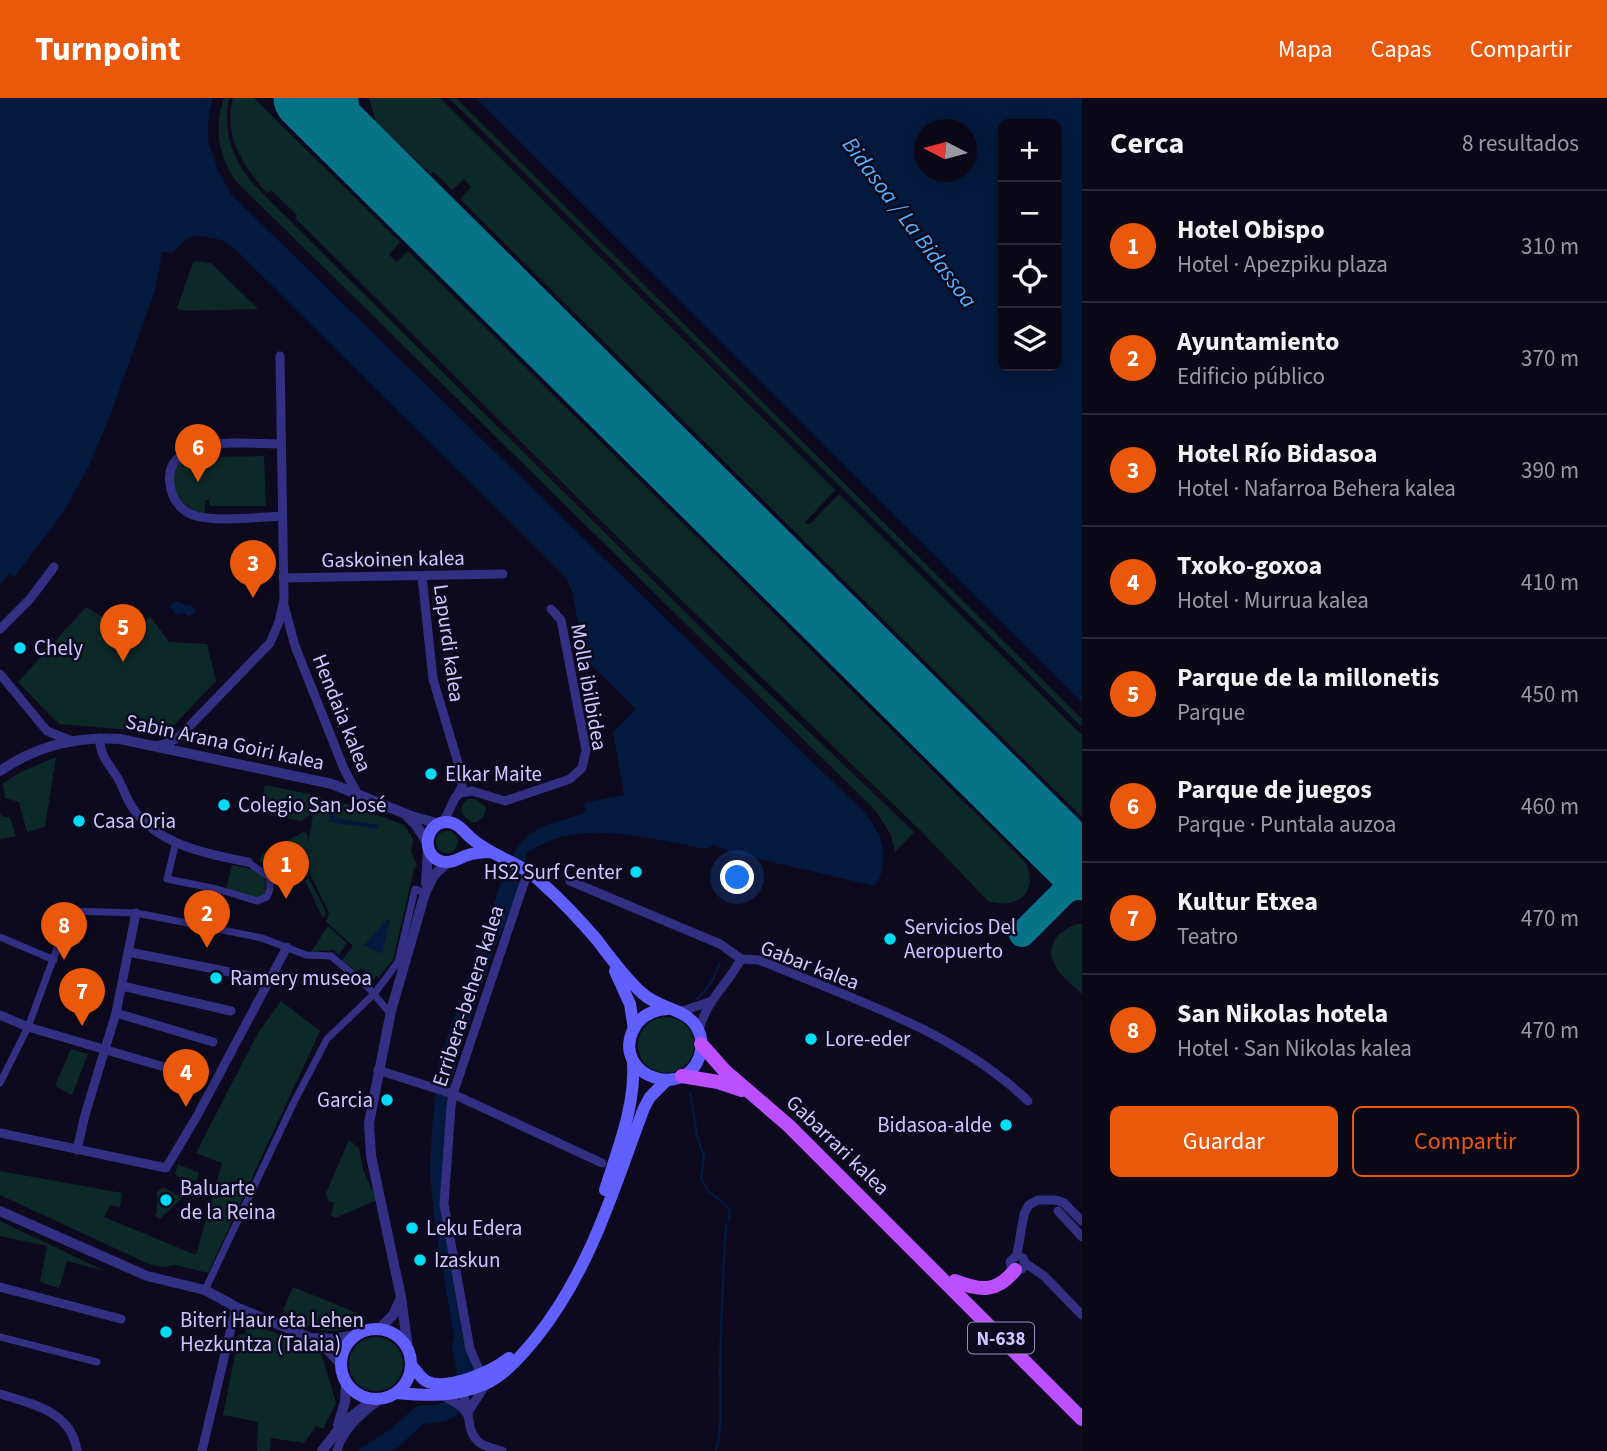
<!DOCTYPE html>
<html lang="es">
<head>
<meta charset="utf-8">
<style>
  body { margin:0; font-family:"Source Sans 3",sans-serif; background:#181624; color:#f1f3f6 }
  .controls { position:absolute; right:21px; top:21px; display:grid; overflow:hidden; border-radius:10px; box-shadow:0 4px 18px #0003 }
  .controls button { width:63px; height:63px; display:grid; place-items:center; padding:0; border:0; border-bottom:2px solid #2a2936; background:#0a0817; color:#f1f3f6; font:35px sans-serif }
  .compass { position:absolute; left:914px; top:21px; width:63px; height:63px; border-radius:50%; background:#0a0817; box-shadow:0 4px 18px #0003; rotate:276deg }
  .you { position:absolute; left:738px; top:780px; width:24px; height:24px; margin:-18px; border:5px solid #fff; border-radius:50%; background:#1a73e8; box-shadow:0 0 0 10px #1a73e833 }
  .badge { display:grid; place-items:center; width:46px; height:46px; border-radius:50%; background:#ea580c; color:#fff; font-size:23px; font-weight:700 }
  .pin { position:absolute; translate:-50% -58px; filter:drop-shadow(0 2px 4px #0008) }
  .pin::after { content:''; position:absolute; top:37px; width:24px; height:21px; background:inherit; clip-path:polygon(0 0,100% 0,50% 100%) }
  .list { margin:0; padding:0; list-style:none }
  h2 { display:flex; justify-content:space-between; align-items:center; height:91px; margin:0; padding:0 28px; font-size:30px }
  h2 small { font-size:23px; font-weight:400; color:#999aa1 }
  .list li { display:grid; grid-template-columns:46px 1fr auto; gap:21px; align-items:center; box-sizing:border-box; height:112px; padding:0 28px; border-top:2px solid #2a2936 }
  .list b { display:block; font-size:26px; white-space:nowrap }
  .list p { margin:0; font-size:23px; white-space:nowrap; color:#999aa1 }
  .list em { font-size:23px; font-style:normal; color:#999aa1 }
  .actions { display:flex; gap:14px; padding:21px 28px }
  .actions a { flex:1; padding:16px 0; border:2px solid #ea580c; border-radius:10px; text-align:center; font-size:24px; color:#ea580c }
  .actions .main { background:#ea580c; color:#fff }
  .icon { flex:none; width:38px; height:38px; fill:none; stroke:currentColor; stroke-width:2; stroke-linecap:round; stroke-linejoin:round }
  .map { position:relative; flex:none; width:1082px; height:1353px; overflow:hidden }
  header { display:flex; align-items:center; gap:42px; box-sizing:border-box; height:98px; padding:0 35px; background:#ea580c; color:#fff }
  header strong { font-size:33px }
  nav { display:flex; gap:38px; margin-inline-start:auto; font-size:24px }
  main { display:flex }
  aside { flex:1; background:#0a0817 }
  .map>svg:first-child { display:block }
</style>
</head>
<body>
<header>
<strong>Turnpoint</strong>
<nav><a>Mapa</a><a>Capas</a><a>Compartir</a></nav>
</header>
<main>
<div class="map">
<svg width="1082" height="1353" viewBox="0 0 1082 1353">
  <rect width="100%" height="100%" fill="#0d0a1f"/>
  <g fill="#0c2928">
    <path d="M224,0h5c-7,34 4,63 26,88l453,449 206,197 -19,20 -4,-17 -15,-24 -641,-631c-17,-26 -21,-53 -11,-82z"/>
    <path d="M233,0h21l146,144 -11,13 8,7 11,-11 618,612c13,30 -9,47 -38,38l-67,-70 -248,-239 -377,-373 1,-4 -26,-25 -4,3c-24,-27 -44,-57 -34,-95z"/>
    <path d="M369,0h71l395,392 -30,32 4,3 30,-31 243,241v82l-622,-618 11,-12 -7,-8 -12,11 -18,-18 -3,2 -55,-52z"/>
    <path d="M449,0h7l626,621v8z"/>
    <path d="M196,163l15,2 47,46 -75,2 -6,-3 16,-45z"/>
    <path d="M203,350l1,14h5v-5l55,-1 2,50h-56l-1,-6h-4v14c-25,-4 -45,-35 -23,-55 5,-5 15,-8 21,-11z"/>
    <path d="M86,509l47,28 17,-19 19,26 38,2 9,37 -42,44 -19,7 -96,-8 -41,-42z"/>
    <path d="M56,659l-11,70 -18,5 -8,-30 -14,-4 -2,-15 18,-11z"/>
    <path d="M265,687l48,10 -3,20 -9,6 -43,-9z"/>
    <path d="M316,699l34,8 54,20 9,14 -2,13 6,14 -3,3 -21,91 -14,17 -3,-1 -2,3 -13,-11 -4,4 -15,-12 11,-14 -27,-24 3,-9 -24,-49 4,12 -2,1 -7,-14 -6,3 -19,-6 -4,7 -12,-6 4,-7 40,-22 4,1 1,10z"/>
    <path d="M467,701h8l11,8 -2,9 -7,6h-6l-9,-8v-8z"/>
    <path d="M0,716l3,3h7l6,19 -16,3z"/>
    <circle cx="447" cy="744" r="11"/>
    <path d="M232,767l27,6 8,11 -3,14 -8,3 -30,-9z"/>
    <path d="M308,779l17,33 1,5 -3,3 -18,-37z"/>
    <path d="M1078,826h4v70c-9,-9 -22,-18 -27,-29 -11,-20 5,-36 23,-41z"/>
    <path d="M328,828l19,17 -8,12 -5,-5 -23,2z"/>
    <path d="M281,903l39,30 -112,242 -32,-8 -14,2 -13,-3 -149,-69v-24l122,22 -2,14 -10,-2 -6,12 92,38 26,-92 -26,-10 62,-120z"/>
    <circle cx="666" cy="947" r="28"/>
    <path d="M71,951l17,5 -16,41 -17,-9z"/>
    <path d="M349,1042l10,8 4,22 14,30 -42,18 -4,-3 3,-12 -6,-3 -2,-7z"/>
    <path d="M178,1066l21,9 -3,8 -12,-2 -3,-3 -1,2 -5,-4z"/>
    <path d="M163,1089l19,11 -22,21 -5,-3 2,-4v-20z"/>
    <path d="M0,1123l105,50 -38,-10 -8,27 -19,-6 7,-36 -47,-10z"/>
    <path d="M293,1189l74,30c-8,4 -18,11 -26,13 -22,5 -43,-8 -58,-20z"/>
    <path d="M247,1223l74,32 15,50 -13,26 -7,-3 -12,17 -33,-5 -1,13h-13l1,-29 -35,-7 16,-80 7,-1z"/>
    <circle cx="376" cy="1266" r="27"/>
  </g>
  <g fill="#04193e" fill-rule="evenodd">
    <path d="M0,0h213c-12,44 1,56 18,96l632,617c20,23 29,48 12,75l-147,-34 -6,-4 -9,-3 -6,4c-56,-10 -129,-33 -180,4l-9,39 -25,60 -34,100 -7,27 -9,64 -1,47 22,154 7,24 -11,3 -25,-145 -5,-54 2,-44 7,-67 67,-193c22,-45 37,-40 80,-56l-2,-9 40,-8 -11,-63 23,-23 -51,-50 -13,-67 -5,-13 -330,-328c-20,-14 -27,-15 -51,-12l-13,14 -11,-1 -7,38 -45,126 -21,50 -26,47 -49,64 -5,-4 -9,12z"/>
    <path d="M476,0h606v605zM1003,26h53v242h-53zM925,32h42v42h-42z"/>
    <path d="M176,503l11,5 4,-2 6,9 -9,3 -4,-3 -7,2 -8,-9z"/>
    <path d="M332,710l4,1 -1,9 44,7 -1,4 -49,-7z"/>
    <path d="M387,821l3,1 -8,34 -18,-9z"/>
    <path d="M419,1313l1,8c-22,26 -28,32 -63,32z"/>
  </g>
  <g fill="#0d0a1f">
    <path d="M213,0h4l-6,29 2,21 8,22 13,22 632,617 12,14 10,24 -2,28 -8,14 -3,-3 7,-12 2,-26 -9,-23 -12,-14 -632,-617 -13,-23 -10,-31 1,-27z"/>
    <path d="M473,0h3l606,605v4z"/>
    <path d="M195,137l27,5 15,11 330,328 5,13 13,67 -4,-4 -12,-62 -5,-12 -330,-327 -14,-11 -25,-5 -7,4 -13,13 -4,1 15,-17z"/>
    <path d="M586,714l-45,14 -15,10 -10,12 -4,-1 12,-14 15,-10z"/>
  </g>
  <g fill="none" stroke-linecap="round" stroke-linejoin="round">
    <g stroke="#04193e" stroke-width="2.5">
      <path d="M697,901c11,-11 18,-20 22,-35"/>
      <path d="M690,994l7,44 7,21 -3,21 7,13 18,14 4,7 -1,8"/>
      <path d="M716,1353c7,-27 4,-53 4,-81 1,-48 3,-97 6,-145"/>
    </g>
    <path stroke="#04193e" stroke-width="18" d="M373,1353l19,-11 28,-25 22,-2 9,-5 8,-13 7,-26 -5,-23"/>
    <g stroke="#067389" stroke-width="26">
      <path d="M345,0l4,27 16,31"/>
      <path d="M1062,751c11,13 13,27 3,42"/>
      <path d="M1022,836l43,-43 17,-8"/>
    </g>
    <path stroke="#067389" stroke-width="65" d="M306,0l776,770"/>
    <g stroke="#333083" stroke-width="7">
      <path d="M176,744l-9,37 50,10 40,12 10,-4 3,-8v-11l-22,-16"/>
      <path d="M0,839l54,23"/>
      <path d="M0,985l28,-56 43,-116 65,2 16,3 110,22 44,17 25,1 37,31 19,23 4,1"/>
      <path d="M205,1192l89,-188 33,-63 47,-45 24,-32 17,-73 10,4"/>
      <path d="M0,1239l97,25"/>
    </g>
    <g stroke="#333083" stroke-width="9">
      <path d="M281,346c-33,0 -124,-12 -110,46 3,12 13,23 25,26 20,6 64,1 86,0"/>
      <path d="M422,478l11,103 29,97v10l-4,8"/>
      <path d="M283,480l220,-4"/>
      <path d="M284,507l11,41 49,123 13,24"/>
      <path d="M0,531l30,-30 24,-32"/>
      <path d="M0,576l47,57 25,10"/>
      <path d="M100,640c-1,17 9,26 17,39 6,10 9,21 15,30 25,38 75,47 116,55"/>
      <path d="M156,648l12,-3 12,-7 90,-93 9,-21 5,-22 -4,-244"/>
      <path d="M443,725l12,-25 5,-5 12,-2 33,10 65,-22 12,-11 4,-18 -25,-130 -10,-11"/>
      <path d="M570,783l150,63 21,15 18,1c93,39 195,70 269,141"/>
      <path d="M129,854l121,24"/>
      <path d="M122,888l109,25"/>
      <path d="M679,914l30,-10"/>
      <path d="M116,915l97,29"/>
      <path d="M0,917l28,12 167,49"/>
      <path d="M699,933c6,-29 28,-46 42,-72"/>
      <path d="M378,972l75,24 149,69"/>
      <path d="M0,1035l166,35 31,-52 90,-169"/>
      <path d="M77,1052l8,-35 31,-102 20,-100"/>
      <path d="M1058,1113l24,26"/>
      <path d="M1023,1160l2,5 19,13 38,39"/>
      <path d="M1025,1165l-3,6 -4,1 -7,-3 -1,-5 7,-7 7,-41 5,-9 9,-5h18l8,3 18,18"/>
      <path d="M0,1189l121,32"/>
      <path d="M481,1276l-11,-25 -26,-145 7,-98 2,-12 73,-217"/>
      <path d="M458,1292c16,12 4,40 22,53 6,4 15,6 22,8"/>
      <path d="M0,1296c33,10 72,18 77,57"/>
      <path d="M444,1298l17,10 6,8"/>
      <path d="M468,1314l17,-26"/>
      <path d="M202,1353l34,-144"/>
      <path d="M337,1353c6,-23 25,-38 44,-52"/>
    </g>
    <g stroke="#333083" stroke-width="10">
      <path d="M0,673c36,-25 76,-35 120,-32l212,45 79,32 29,8"/>
      <path d="M407,718l9,9 11,17"/>
      <path d="M426,785l2,-34"/>
      <path d="M0,1113l147,65 58,14 31,17 75,31 16,11 14,15"/>
      <path d="M379,1231l14,-14 7,-15"/>
      <path d="M313,1240l20,1 23,-4"/>
      <path d="M408,1251l-7,-52 -30,-141 -2,-33 22,-112 34,-118 9,-18 14,-13"/>
      <path d="M338,1327l7,-23 1,-19"/>
      <path d="M322,1353l22,-29 29,-22"/>
    </g>
    <g stroke="#625fff" stroke-width="12">
      <path d="M491,754c-9,0 -18,1 -26,4 -7,3 -12,7 -20,6 -23,-2 -23,-37 0,-40 12,-1 18,9 26,16 21,19 50,24 71,45 20,18 38,37 55,57 14,18 28,38 45,53 16,15 38,15 50,28 7,7 11,19 9,29 -9,53 -90,28 -68,-20 7,-14 19,-20 34,-21"/>
      <path d="M615,873l15,33 4,25"/>
      <path d="M605,1092c13,-42 31,-85 28,-129"/>
      <circle cx="376" cy="1266" r="35"/>
      <path d="M411,1267c5,5 9,12 15,16 21,11 66,-10 83,-23"/>
      <path d="M396,1295c32,3 59,4 89,-9 20,-9 37,-29 51,-46 55,-69 77,-148 108,-230l6,-11 16,-16"/>
    </g>
    <g stroke="#bc4fff" stroke-width="14">
      <path d="M701,946l23,26 64,55 294,294"/>
      <path d="M682,978l36,6 24,8"/>
      <path d="M955,1183c25,10 42,12 60,-11"/>
    </g>
  </g>
  <g fill="#00dcf3" stroke="#0d0a1f" stroke-width="2.5">
    <circle cx="20" cy="550" r="7"/>
    <circle cx="431" cy="676" r="7"/>
    <circle cx="224" cy="707" r="7"/>
    <circle cx="79" cy="723" r="7"/>
    <circle cx="636" cy="774" r="7"/>
    <circle cx="890" cy="841" r="7"/>
    <circle cx="216" cy="880" r="7"/>
    <circle cx="811" cy="941" r="7"/>
    <circle cx="387" cy="1002" r="7"/>
    <circle cx="1006" cy="1027" r="7"/>
    <circle cx="166" cy="1102" r="7"/>
    <circle cx="412" cy="1130" r="7"/>
    <circle cx="420" cy="1162" r="7"/>
    <circle cx="166" cy="1234" r="7"/>
  </g>
  <g text-anchor="middle" stroke-width="5" stroke-linejoin="round" paint-order="stroke">
    <rect fill="#0d0a1f" stroke="#948fbc" stroke-width="2" x="968" y="1224.5" width="66" height="31" rx="5"/>
    <g font-size="19" font-weight="bold" fill="#cec8ff">
      <text x="1001" y="1247">N-638</text>
    </g>
    <g font-size="21" fill="#cec8ff" stroke="#0d0a1f">
      <text transform="translate(393 461) rotate(-1)" y="7">Gaskoinen kalea</text>
      <text transform="translate(449 545) rotate(82)" y="7">Lapurdi kalea</text>
      <text transform="translate(589 589) rotate(80)" y="7">Molla ibilbidea</text>
      <text transform="translate(342 615) rotate(68)" y="7">Hendaia kalea</text>
      <text transform="translate(225 644) rotate(12)" y="7">Sabin Arana Goiri kalea</text>
      <text transform="translate(810 867) rotate(21)" y="7">Gabar kalea</text>
      <text transform="translate(468 898) rotate(-72)" y="7">Erribera-behera kalea</text>
      <text transform="translate(838 1047) rotate(44)" y="7">Gabarrari kalea</text>
    </g>
    <g font-size="21" fill="#cec8ff" stroke="#0d0a1f" text-anchor="start">
      <text x="34" y="557">Chely</text>
      <text x="445" y="683">Elkar Maite</text>
      <text x="238" y="714">Colegio San José</text>
      <text x="93" y="730">Casa Oria</text>
      <text x="622" y="781" text-anchor="end">HS2 Surf Center</text>
      <text x="904" y="836">Servicios Del<tspan x="904" dy="24">Aeropuerto</tspan></text>
      <text x="230" y="887">Ramery museoa</text>
      <text x="825" y="948">Lore-eder</text>
      <text x="373" y="1009" text-anchor="end">Garcia</text>
      <text x="992" y="1034" text-anchor="end">Bidasoa-alde</text>
      <text x="180" y="1097">Baluarte<tspan x="180" dy="24">de la Reina</tspan></text>
      <text x="426" y="1137">Leku Edera</text>
      <text x="434" y="1169">Izaskun</text>
      <text x="180" y="1229">Biteri Haur eta Lehen<tspan x="180" dy="24">Hezkuntza (Talaia)</tspan></text>
    </g>
    <g font-size="23" font-style="italic" fill="#56b2ff" stroke="#0d0a1f">
      <text transform="translate(910 124) rotate(53)" y="8">Bidasoa / La Bidassoa</text>
    </g>
  </g>
</svg>
<div class="controls">
<button>+</button>
<button>−</button>
<button><svg class="icon" aria-label="locate" viewBox="0 0 24 24"><circle cx="12" cy="12" r="6"/><path d="M12 2v4M12 18v4M2 12h4M18 12h4"/></svg></button>
<button><svg class="icon" aria-label="layers" viewBox="0 0 24 24"><path d="M12 4l9 5-9 5-9-5zM3 14l9 5 9-5"/></svg></button>
</div>
<svg class="compass" viewBox="-18 -18 36 36"><path d="M0-13l5 13h-10z" fill="#e53935"/><path d="M0 13l5-13h-10z" fill="#999aa1"/></svg>
<div class="you"></div>
<div class="pin badge" style="left:286px;top:801px">1</div>
<div class="pin badge" style="left:207px;top:850px">2</div>
<div class="pin badge" style="left:253px;top:500px">3</div>
<div class="pin badge" style="left:186px;top:1009px">4</div>
<div class="pin badge" style="left:123px;top:564px">5</div>
<div class="pin badge" style="left:198px;top:384px">6</div>
<div class="pin badge" style="left:82px;top:928px">7</div>
<div class="pin badge" style="left:64px;top:862px">8</div>
</div>
<aside>
<h2>Cerca<small>8 resultados</small></h2>
<ul class="list">
<li><span class="badge">1</span><div><b>Hotel Obispo</b><p>Hotel · Apezpiku plaza</p></div><em>310 m</em></li>
<li><span class="badge">2</span><div><b>Ayuntamiento</b><p>Edificio público</p></div><em>370 m</em></li>
<li><span class="badge">3</span><div><b>Hotel Río Bidasoa</b><p>Hotel · Nafarroa Behera kalea</p></div><em>390 m</em></li>
<li><span class="badge">4</span><div><b>Txoko-goxoa</b><p>Hotel · Murrua kalea</p></div><em>410 m</em></li>
<li><span class="badge">5</span><div><b>Parque de la millonetis</b><p>Parque</p></div><em>450 m</em></li>
<li><span class="badge">6</span><div><b>Parque de juegos</b><p>Parque · Puntala auzoa</p></div><em>460 m</em></li>
<li><span class="badge">7</span><div><b>Kultur Etxea</b><p>Teatro</p></div><em>470 m</em></li>
<li><span class="badge">8</span><div><b>San Nikolas hotela</b><p>Hotel · San Nikolas kalea</p></div><em>470 m</em></li>
</ul>
<div class="actions"><a class="main">Guardar</a><a>Compartir</a></div>
</aside>
</main>
</body>
</html>
